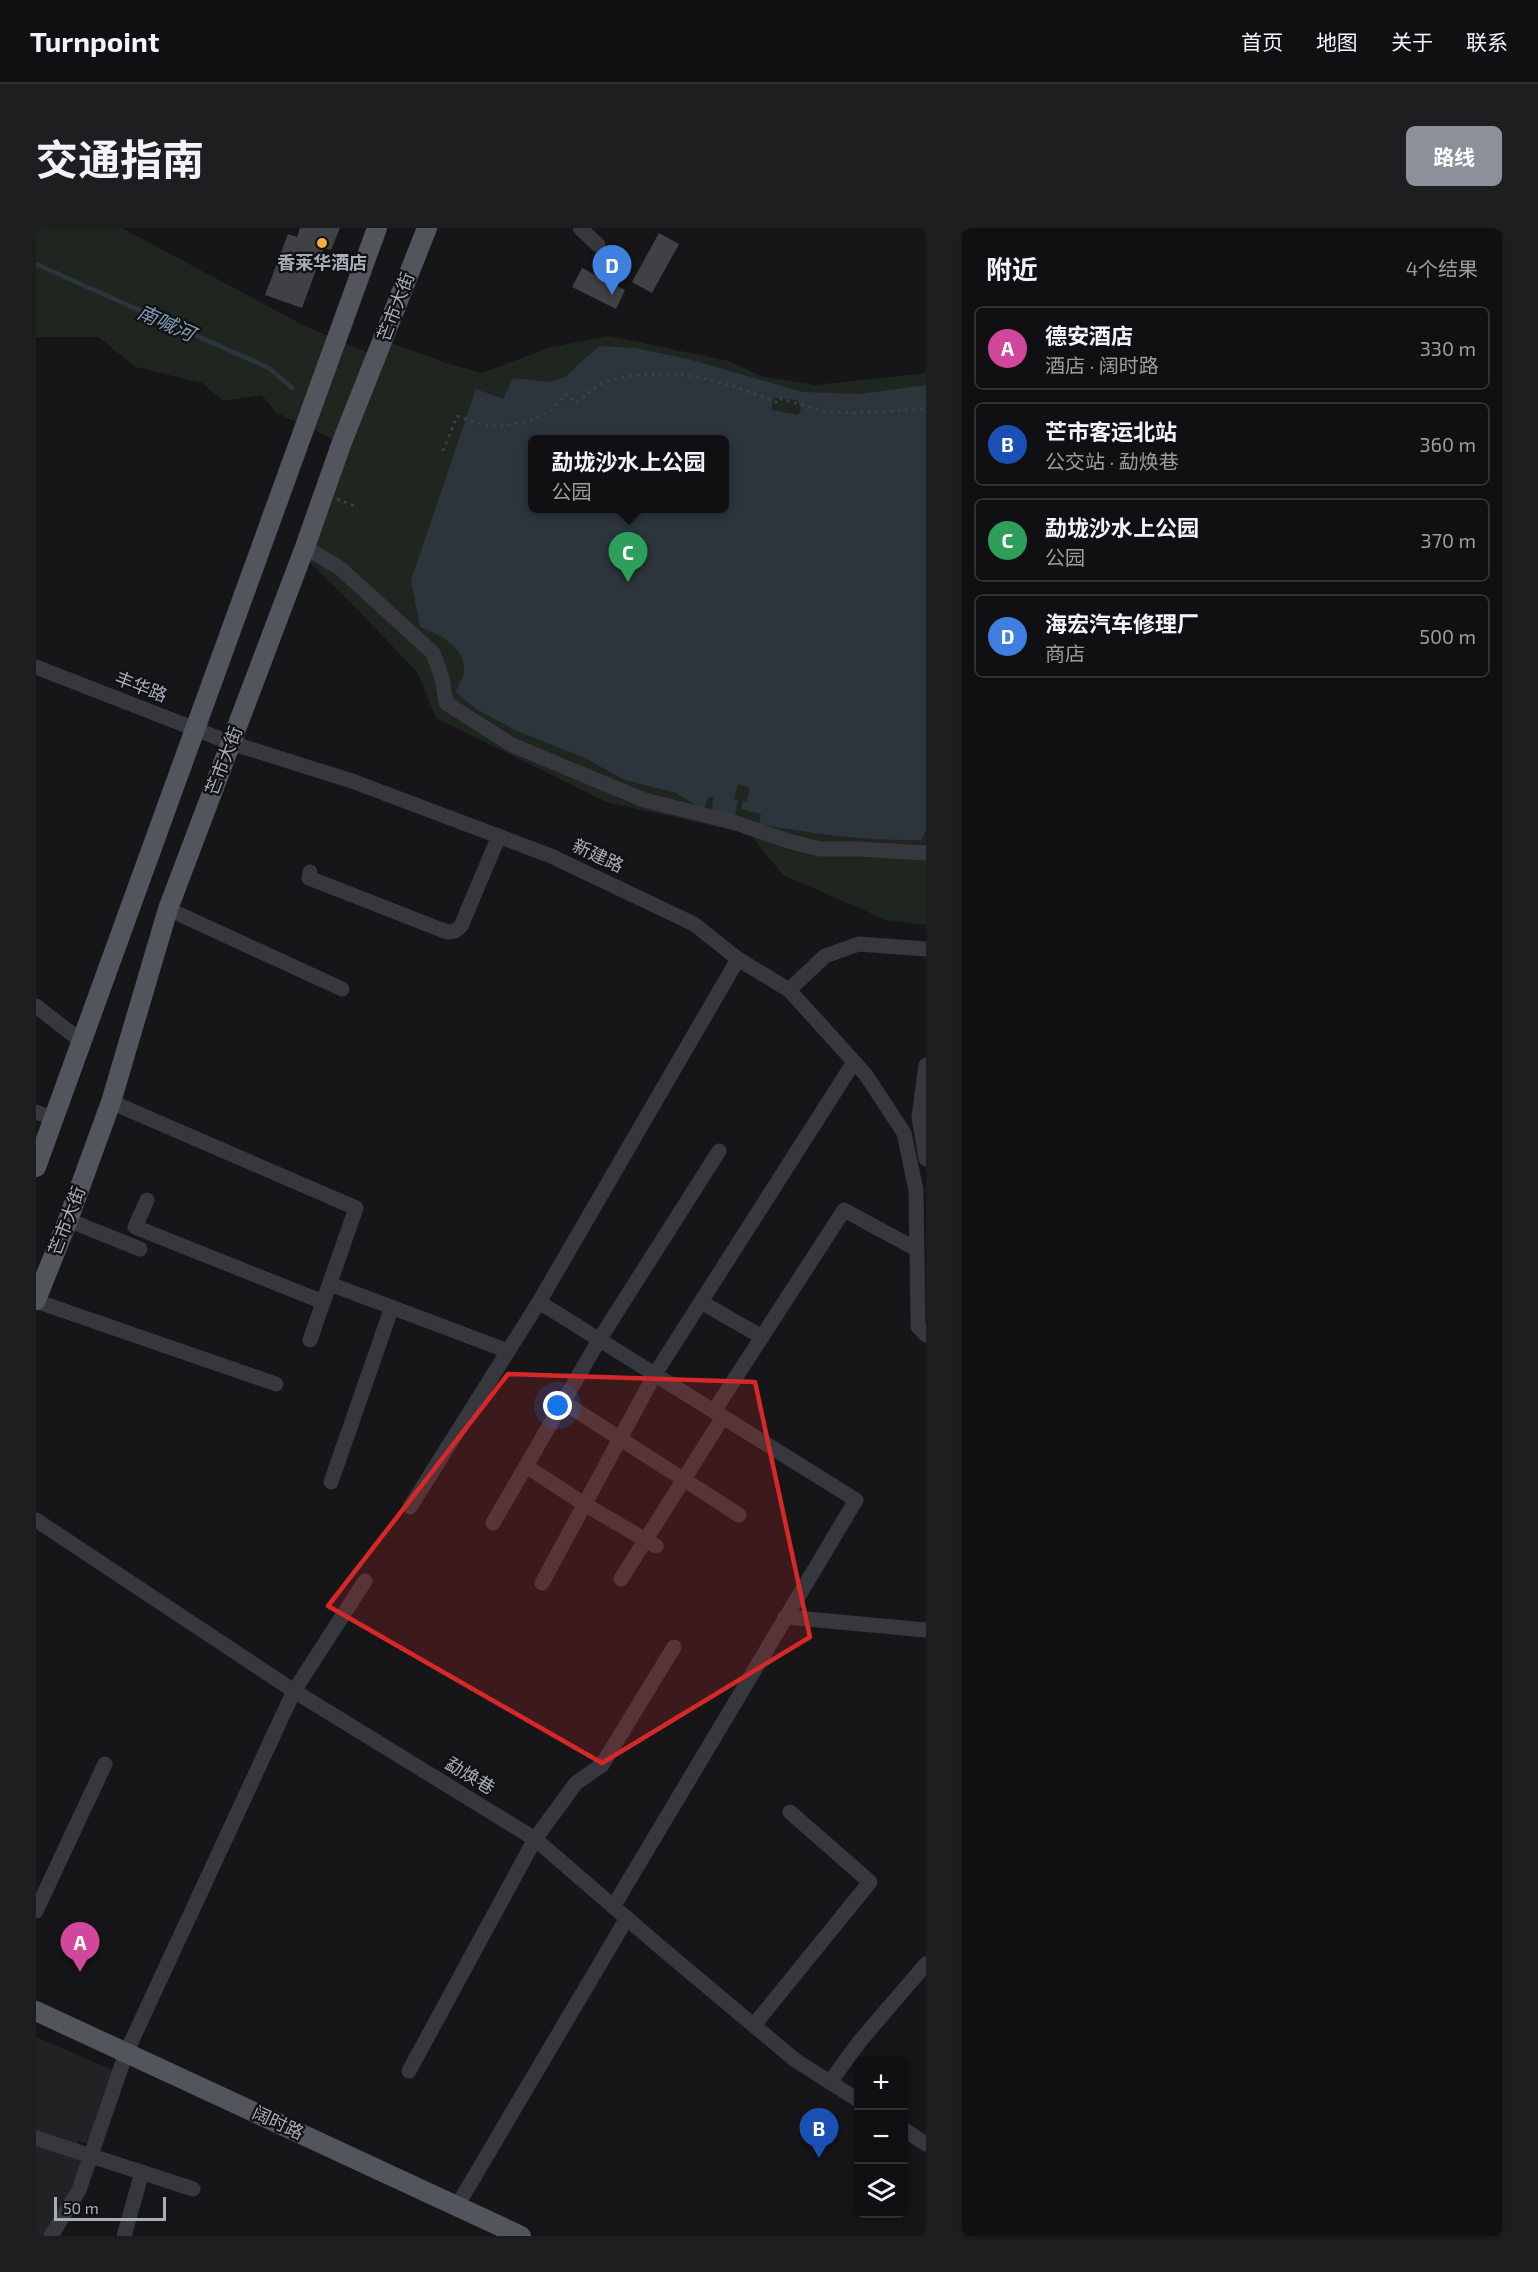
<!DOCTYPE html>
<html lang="zh">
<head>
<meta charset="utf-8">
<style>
  body { margin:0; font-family:"Exo 2","Noto Sans SC",sans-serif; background:#1e1e20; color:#f1f3f6 }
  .controls { position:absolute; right:18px; bottom:18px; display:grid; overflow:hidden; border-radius:9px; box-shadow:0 2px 4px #0004 }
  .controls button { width:54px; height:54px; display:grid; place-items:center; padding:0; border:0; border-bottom:2px solid #303032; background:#101012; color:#f1f3f6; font:30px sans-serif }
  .scale { position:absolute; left:18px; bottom:15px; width:112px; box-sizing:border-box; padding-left:6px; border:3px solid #a8adb8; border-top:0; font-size:16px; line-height:21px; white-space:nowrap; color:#a8adb8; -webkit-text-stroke:4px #111113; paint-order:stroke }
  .you { position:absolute; left:522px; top:1178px; width:21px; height:21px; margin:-15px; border:4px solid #fff; border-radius:50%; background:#1a73e8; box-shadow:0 0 0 9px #1a73e833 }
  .badge { display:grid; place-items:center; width:39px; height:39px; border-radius:50%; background:#8c9099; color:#fff; font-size:20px; font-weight:700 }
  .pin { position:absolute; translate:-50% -50px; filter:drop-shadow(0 2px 3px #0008) }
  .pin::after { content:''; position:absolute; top:32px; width:21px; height:18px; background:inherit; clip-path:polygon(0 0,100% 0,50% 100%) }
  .popup { position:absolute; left:492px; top:207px; width:201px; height:78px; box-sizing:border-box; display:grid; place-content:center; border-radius:9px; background:#101012; filter:drop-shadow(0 2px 4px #0005); font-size:20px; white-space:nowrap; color:#9c9d9f }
  .popup b { font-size:22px; color:#f1f3f6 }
  .popup::after { content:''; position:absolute; left:50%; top:100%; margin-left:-12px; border:12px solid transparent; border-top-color:#101012 }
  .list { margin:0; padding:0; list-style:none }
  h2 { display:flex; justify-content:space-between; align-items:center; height:78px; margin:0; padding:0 24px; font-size:26px }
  h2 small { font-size:20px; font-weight:400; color:#9c9d9f }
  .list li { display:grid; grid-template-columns:39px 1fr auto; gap:18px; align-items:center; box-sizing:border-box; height:84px; margin:0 12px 12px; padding:0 12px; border:2px solid #303032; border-radius:9px }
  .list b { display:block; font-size:22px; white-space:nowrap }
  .list p { margin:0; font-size:20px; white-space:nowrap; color:#9c9d9f }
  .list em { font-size:20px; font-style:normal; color:#9c9d9f }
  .icon { flex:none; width:33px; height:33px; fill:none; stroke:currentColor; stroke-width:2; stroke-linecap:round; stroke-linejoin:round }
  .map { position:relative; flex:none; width:890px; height:2008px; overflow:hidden; border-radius:9px }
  header { display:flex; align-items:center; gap:36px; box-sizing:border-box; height:84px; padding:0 30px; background:#101012; border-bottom:2px solid #303032 }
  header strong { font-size:28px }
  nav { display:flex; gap:33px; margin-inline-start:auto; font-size:21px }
  .intro { display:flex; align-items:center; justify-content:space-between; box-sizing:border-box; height:144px; padding:0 36px }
  h1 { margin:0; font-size:42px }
  .button { padding:15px 27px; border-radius:9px; background:#8c9099; color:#fff; font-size:21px; font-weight:700 }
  main { display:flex; gap:36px; padding:0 36px }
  aside { flex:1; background:#101012; border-radius:9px; box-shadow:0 2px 4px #0004 }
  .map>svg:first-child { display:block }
</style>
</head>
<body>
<header>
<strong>Turnpoint</strong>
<nav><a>首页</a><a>地图</a><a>关于</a><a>联系</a></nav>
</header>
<div class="intro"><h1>交通指南</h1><a class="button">路线</a></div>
<main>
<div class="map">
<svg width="890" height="2008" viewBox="0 0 890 2008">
  <rect width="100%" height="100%" fill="#161618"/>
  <path fill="#222225" d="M0,1809l86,37 -24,73 -20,-6 7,27 -30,68h-19z"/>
  <path fill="#1e261f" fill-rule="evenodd" d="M0,0h86l183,98 75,32 6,-17 63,23 33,9 69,-26 59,-11 118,25 33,15 54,9 111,-12v552l-40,-5 -103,-45 -33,-41 -144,-32 -170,-84 -19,-46 -59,-62 -56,-55 45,-109 -72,-34 -13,-17 -39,6 -21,-18 -66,-16 -38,-30h-62zM496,212h192v68h-192z"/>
  <path fill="#2c353c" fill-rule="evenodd" d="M563,118l36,2 53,11 115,33 57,2 66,-9v446l-5,9c-55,1 -108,-6 -162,-16l2,-10 -20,-5 2,-8 3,1 4,-14 -12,-4 -4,15 4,1 -3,16 -23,-5 1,-14h-5l-4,13 -28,-17 -51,-13 -40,-22 -68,-27 -39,-21 -23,-18c3,-6 9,-14 9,-21 1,-25 -25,-37 -44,-44l-9,-47 65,-191 27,10 10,-21 35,4 17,-5zM739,170l23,2 3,10 -3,5 -26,-5v-8zM496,212h192v68h-192z"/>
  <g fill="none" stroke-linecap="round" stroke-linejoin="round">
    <path stroke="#2c353c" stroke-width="4.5" d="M0,36l233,104 23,20"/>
  </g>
  <g fill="#404145">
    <path d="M264,0h40l-9,22 -7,-2 -22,60 -37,-13 23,-61 9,3z"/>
    <path d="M623,5l20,11 -27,49 -20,-11z"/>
    <path d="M546,40l43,22 -9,19 -44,-22z"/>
  </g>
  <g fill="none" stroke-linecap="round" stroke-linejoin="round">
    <g stroke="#3d3f44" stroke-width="3" stroke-dasharray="3 4.5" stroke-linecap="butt">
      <path d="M407,223l14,-35 31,10h14l28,-5 22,-11 14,-16 10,9c7,-5 14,-12 21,-17 13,-8 30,-10 45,-11 56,-4 83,8 134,27l2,-4 49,14 29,1 70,-4"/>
      <path d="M301,271l18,7"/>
    </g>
    <g stroke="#37383d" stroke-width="15">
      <path d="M544,0l18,17"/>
      <path d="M269,319l36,22 92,84 9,25 4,25 66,42 132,55 89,22 55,19 32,8h39l67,4"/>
      <path d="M0,439l195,76 121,38 199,75 143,68 44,35 51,31 36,-34 34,-12 67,5"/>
      <path d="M274,644l-1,6 138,54 8,-1 6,-5 38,-90"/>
      <path d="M132,681l174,80"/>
      <path d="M753,762l77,85 38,58 12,57 2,137 8,8"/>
      <path d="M0,778l45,35"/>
      <path d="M890,837l-7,52 7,42"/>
      <path d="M75,874l245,106 -46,132"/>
      <path d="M0,884l19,7"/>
      <path d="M111,972l-12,27 188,75"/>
      <path d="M32,992l72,29"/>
      <path d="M294,1056l170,64"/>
      <path d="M0,1073l240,83"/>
      <path d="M503,1074l317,198 -243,407"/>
      <path d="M665,1074l61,35"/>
      <path d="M527,1174l176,113"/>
      <path d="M678,1183l130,-201 72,39"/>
      <path d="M490,1238l58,38 72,42"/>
      <path d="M295,1254l61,-175"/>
      <path d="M374,1279l129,-205 199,-343"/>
      <path d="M0,1292l258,171 241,148 124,107 136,114 63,40"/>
      <path d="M457,1295l106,-183 120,-189"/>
      <path d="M585,1351l102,-162"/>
      <path d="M506,1355l113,-209 199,-312"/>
      <path d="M749,1389l141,13"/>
      <path d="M0,1683l69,-147"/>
      <path d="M718,1797l116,-143 -80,-70"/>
      <path d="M373,1843l126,-232 41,-56 26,-18 72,-118"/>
      <path d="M794,1854l30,-41 66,-77"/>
      <path d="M867,1901l23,15"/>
      <path d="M0,1910l157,51"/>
      <path d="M421,1978l170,-288"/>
      <path d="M15,2008l28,-46 47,-137 168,-362 71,-110"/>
      <path d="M88,2008l18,-64"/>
    </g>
    <g stroke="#53555c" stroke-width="20">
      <path d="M0,939l341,-939"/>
      <path d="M0,1072l32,-80 43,-118 57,-193 137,-362 37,-105 85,-214"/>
      <path d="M0,1783l485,225"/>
    </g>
  </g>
  <path fill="#d62828" fill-opacity="0.2" stroke="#d62828" stroke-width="4.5" stroke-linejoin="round" d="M472,1146l247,8 55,255 -208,126 -274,-157z"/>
  <circle fill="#f2b134" stroke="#111113" stroke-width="2" cx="286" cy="15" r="6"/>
  <g text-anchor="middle" stroke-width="4.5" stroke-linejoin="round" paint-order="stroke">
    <g font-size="18" font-weight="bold" fill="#a8adb8" stroke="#111113">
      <text x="286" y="41">香莱华酒店</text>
    </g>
    <g font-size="18" fill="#a8adb8" stroke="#111113">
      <text transform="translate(360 79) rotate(-69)" y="6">芒市大街</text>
      <text transform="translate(105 459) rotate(21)" y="6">丰华路</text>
      <text transform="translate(188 533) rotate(-69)" y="6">芒市大街</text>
      <text transform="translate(562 628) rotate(25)" y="6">新建路</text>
      <text transform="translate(31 993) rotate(-69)" y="6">芒市大街</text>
      <text transform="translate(434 1548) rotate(31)" y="6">勐焕巷</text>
      <text transform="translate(242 1895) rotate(25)" y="6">阔时路</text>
    </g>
    <g font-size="20" font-style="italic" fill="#7f9bb3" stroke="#111113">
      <text transform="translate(130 95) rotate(24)" y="7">南喊河</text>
    </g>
  </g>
</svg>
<div class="controls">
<button>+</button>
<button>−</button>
<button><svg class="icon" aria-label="layers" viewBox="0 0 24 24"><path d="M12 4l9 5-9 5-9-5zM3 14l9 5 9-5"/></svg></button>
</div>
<div class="scale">50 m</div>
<div class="you"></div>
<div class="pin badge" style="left:44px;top:1744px;background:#d1479c">A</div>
<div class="pin badge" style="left:783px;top:1930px;background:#1a4fb4">B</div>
<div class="pin badge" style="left:592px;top:354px;background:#2e9e5b">C</div>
<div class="popup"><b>勐垅沙水上公园</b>公园</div>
<div class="pin badge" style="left:576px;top:67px;background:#3f7fe0">D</div>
</div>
<aside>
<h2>附近<small>4个结果</small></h2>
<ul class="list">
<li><span class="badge" style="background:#d1479c">A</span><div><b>德安酒店</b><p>酒店 · 阔时路</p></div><em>330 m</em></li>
<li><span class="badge" style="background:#1a4fb4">B</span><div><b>芒市客运北站</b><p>公交站 · 勐焕巷</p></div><em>360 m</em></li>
<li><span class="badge" style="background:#2e9e5b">C</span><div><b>勐垅沙水上公园</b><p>公园</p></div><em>370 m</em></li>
<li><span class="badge" style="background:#3f7fe0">D</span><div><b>海宏汽车修理厂</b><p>商店</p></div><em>500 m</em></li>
</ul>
</aside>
</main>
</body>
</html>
